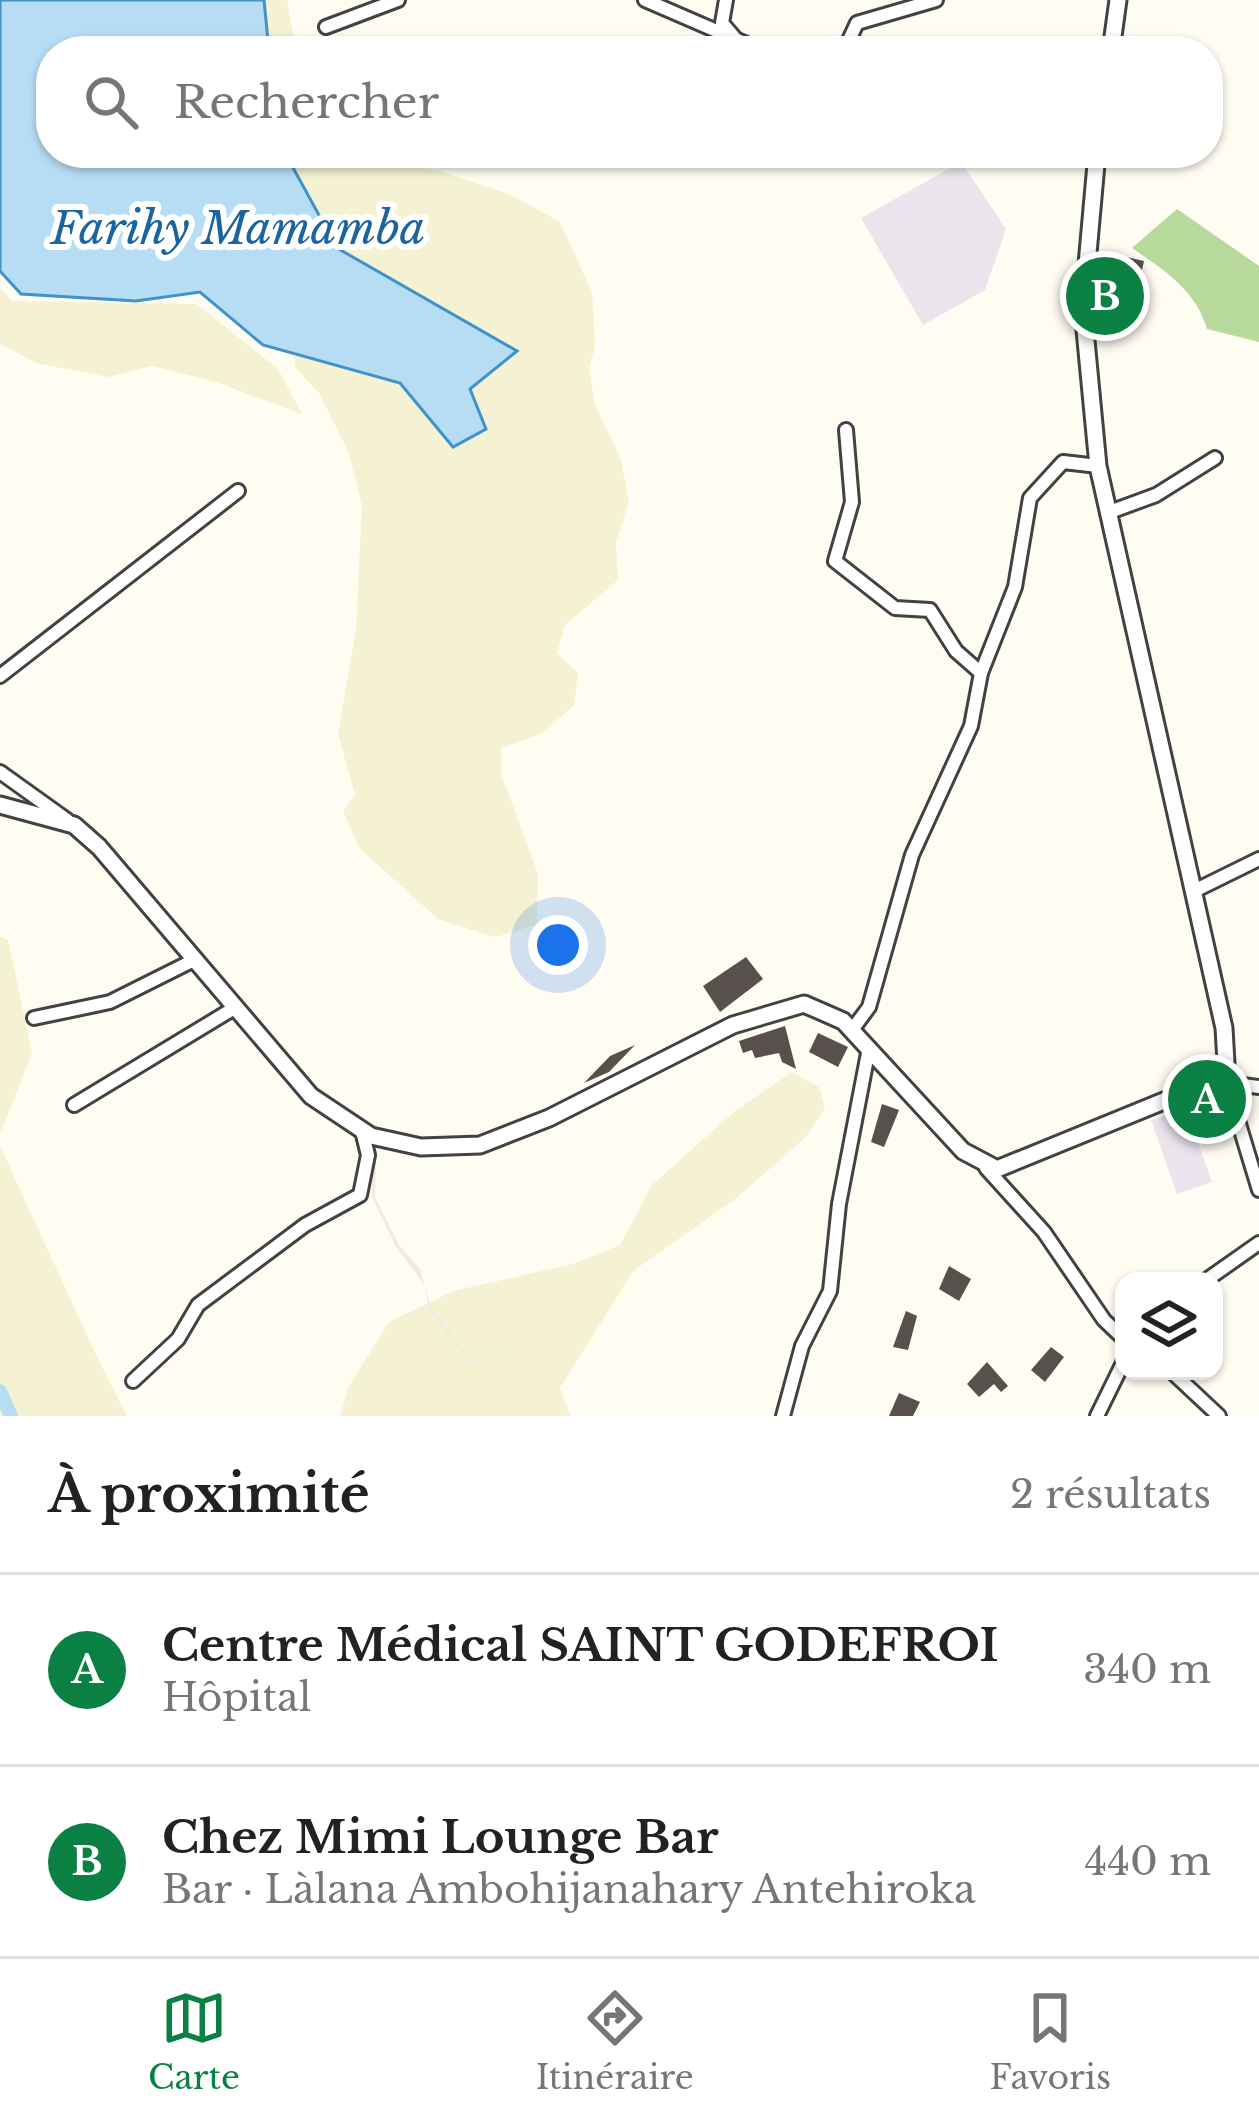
<!DOCTYPE html>
<html lang="fr">
<head>
<meta charset="utf-8">
<style>
  body { margin:0; font-family:"Libre Baskerville",serif; background:#f6f6f6; color:#222 }
  .controls { position:absolute; right:36px; bottom:36px; display:grid; overflow:hidden; border-radius:24px; box-shadow:0 3px 9px #0004 }
  .controls button { width:108px; height:108px; display:grid; place-items:center; padding:0; border:0; border-bottom:3px solid #e0e0e0; background:#fff; color:#222; font:60px sans-serif }
  .you { position:absolute; left:558px; top:945px; width:42px; height:42px; margin:-30px; border:9px solid #fff; border-radius:50%; background:#1a73e8; box-shadow:0 0 0 18px #1a73e833 }
  .badge { display:grid; place-items:center; width:78px; height:78px; border-radius:50%; background:#0b8043; color:#fff; font-size:39px; font-weight:700 }
  .pin { position:absolute; translate:-50% -50%; border:6px solid #fff; box-shadow:0 3px 12px #0006 }
  .list { margin:0; padding:0; list-style:none }
  h2 { display:flex; justify-content:space-between; align-items:center; height:156px; margin:0; padding:0 48px; font-size:51px }
  h2 small { font-size:39px; font-weight:400; color:#767676 }
  .list li { display:grid; grid-template-columns:78px 1fr auto; gap:36px; align-items:center; box-sizing:border-box; height:192px; padding:0 48px; border-top:3px solid #e0e0e0 }
  .list b { display:block; font-size:45px; white-space:nowrap }
  .list p { margin:0; font-size:39px; white-space:nowrap; color:#767676 }
  .list em { font-size:39px; font-style:normal; color:#767676 }
  .icon { flex:none; width:66px; height:66px; fill:none; stroke:currentColor; stroke-width:2; stroke-linecap:round; stroke-linejoin:round }
  .map { position:relative; flex:none; width:1259px; height:1416px; overflow:hidden }
  .search { position:absolute; background:#fff; box-shadow:0 3px 9px #0004; left:36px; right:36px; top:36px; height:132px; display:flex; align-items:center; gap:30px; box-sizing:border-box; padding:0 42px; border-radius:48px; color:#767676; font-size:45px }
  .sheet { height:540px; background:#fff }
  nav { display:flex; justify-content:space-around; align-items:center; box-sizing:border-box; height:168px; border-top:3px solid #e0e0e0; background:#fff; font-size:33px; color:#767676 }
  nav a { display:grid; justify-items:center; gap:6px }
  nav .on { color:#0b8043 }
  .map>svg:first-child { display:block }
</style>
</head>
<body>
<div class="map">
<svg width="1259" height="1416" viewBox="0 0 1259 1416">
  <rect width="100%" height="100%" fill="#fffcf2"/>
  <g fill="#ece4ed">
    <path d="M961,162l45,67 -21,61 -62,35 -62,-107z"/>
    <path d="M1211,1099l15,20 -32,12 18,51 -35,12 -26,-74z"/>
  </g>
  <g fill="#f4f2d2">
    <path d="M254,0h33l9,51h-34z"/>
    <path d="M283,153h89l11,9 56,9 70,23 51,28 32,70 3,54 -6,23 6,35 26,56 8,41 -13,42 2,37 -53,45 -8,28 21,20 -4,32 -33,29 -40,14v25l37,101 -1,51 -42,12 -57,-18 -79,-71 -16,-37 12,-16 -17,-61 18,-105 6,-124 -13,-52 -30,-60 -24,-26 -1,-18 105,31 54,59 32,-13 -18,-44 -133,-133z"/>
    <path d="M0,288l12,13 184,3 82,65 24,45 -86,-32 -64,-16 -44,11 -72,-14 -36,-19z"/>
    <path d="M0,937l8,3 24,113 -32,82z"/>
    <path d="M792,1072l27,15 6,21 -18,28 -73,64 -101,71 -73,117 10,28h-230l9,-30 40,-64 64,-31 120,-27 47,-19 32,-60 83,-74z"/>
    <path d="M0,1146l97,211 30,59h-127z"/>
  </g>
  <path fill="#b7d99b" d="M1177,209l82,57v76l-52,-13c-11,-39 -43,-59 -75,-81z"/>
  <path fill="#efebe0" d="M371,1136l6,2 -2,59 24,48 21,24 11,39 43,56 30,-20 -30,24 -46,-59 -3,-23 -29,-39 -24,-50z"/>
  <path fill="#b7ddf5" stroke="#4092ca" stroke-width="3" d="M0,0h264l5,51h-218v102h234l52,95 180,103 -47,38 16,40 -33,18 -53,-64 -137,-38 -63,-53 -64,9 -115,-7 -21,-23z"/>
  <g fill="none" stroke-linecap="round" stroke-linejoin="round">
    <path stroke="#b7ddf5" stroke-width="14" d="M0,1391l11,25"/>
  </g>
  <g fill="#58504c">
    <path d="M1112,254l32,7 -5,23 -31,-6z"/>
    <path d="M746,957l17,22 -43,33 -17,-26z"/>
    <path d="M785,1026l11,43 -14,-7 -3,-9 -24,5 -3,-8 -9,3 -4,-12z"/>
    <path d="M818,1033l30,14 -10,20 -29,-15z"/>
    <path d="M635,1045l-26,27 -25,11 26,-27z"/>
    <path d="M882,1104l17,6 -15,37 -13,-5z"/>
    <path d="M949,1266l22,13 -12,22 -20,-12z"/>
    <path d="M906,1311l11,5 -9,34 -15,-3z"/>
    <path d="M1051,1347l13,10 -19,25 -14,-12z"/>
    <path d="M987,1362l21,24 -7,6 -7,-8 -15,13 -12,-13z"/>
    <path d="M899,1393l21,9 -7,14h-24z"/>
  </g>
  <g fill="none" stroke-linecap="round" stroke-linejoin="round">
    <g stroke="#424242" stroke-width="18">
      <g id="minor">
        <path d="M645,0l118,51"/>
        <path d="M726,0l-4,23 12,14"/>
        <path d="M326,27l72,-27"/>
        <path d="M844,51l13,-28 79,-23"/>
        <path d="M846,430l6,72 -17,59 60,47 35,2 26,41 25,22"/>
        <path d="M1107,513l49,-18 59,-37"/>
        <path d="M0,676l238,-185"/>
        <path d="M0,772l67,48"/>
        <path d="M1194,891l65,-32"/>
        <path d="M34,1018l76,-16 86,-43"/>
        <path d="M852,1030l17,-23 43,-152 59,-129 10,-53 34,-86 15,-89 33,-36 35,4"/>
        <path d="M1226,1081l33,109"/>
        <path d="M1219,1082l40,5"/>
        <path d="M74,1105l162,-98"/>
        <path d="M986,1168l58,64 60,88 20,19"/>
        <path d="M1205,1281l54,-38"/>
        <path d="M1171,1371l48,45"/>
        <path d="M133,1381l45,-42 20,-34 107,-80 55,-30 8,-40 -6,-24"/>
        <path d="M783,1416l19,-70 28,-55 9,-87 30,-156"/>
        <path d="M1097,1416l27,-55"/>
      </g>
    </g>
    <g stroke="#424242" stroke-width="21">
      <g id="tertiary">
        <path d="M1111,51l7,-51"/>
        <path d="M0,805l74,20 25,22 212,249 60,40 50,11 59,-2 69,-27 184,-93 71,-21 39,17 120,130 34,18 211,-86 18,-20 -2,-35 -126,-562 -15,-157 14,-156"/>
      </g>
    </g>
    <use href="#minor" stroke="#fff" stroke-width="12"/>
    <use href="#tertiary" stroke="#fff" stroke-width="15"/>
  </g>
  <g text-anchor="middle" stroke-width="12" stroke-linejoin="round" paint-order="stroke">
    <g font-size="45" font-style="italic" fill="#1b649e" stroke="#fff">
      <text x="238" y="244">Farihy Mamamba</text>
    </g>
  </g>
</svg>
<div class="controls">
<button><svg class="icon" aria-label="layers" viewBox="0 0 24 24"><path d="M12 4l9 5-9 5-9-5zM3 14l9 5 9-5"/></svg></button>
</div>
<div class="you"></div>
<div class="pin badge" style="left:1207px;top:1099px">A</div>
<div class="pin badge" style="left:1105px;top:296px">B</div>
<div class="search"><svg class="icon" aria-label="search" viewBox="0 0 24 24"><circle cx="10" cy="10" r="6"/><path d="M15 15l6 6"/></svg>Rechercher</div>
</div>
<section class="sheet">
<h2>À proximité<small>2 résultats</small></h2>
<ul class="list">
<li><span class="badge">A</span><div><b>Centre Médical SAINT GODEFROI</b><p>Hôpital</p></div><em>340 m</em></li>
<li><span class="badge">B</span><div><b>Chez Mimi Lounge Bar</b><p>Bar · Làlana Ambohijanahary Antehiroka</p></div><em>440 m</em></li>
</ul>
</section>
<nav>
<a class="on"><svg class="icon" aria-label="map" viewBox="0 0 24 24"><path d="M3 6l6-2 6 2 6-2v14l-6 2-6-2-6 2zM9 4v14M15 6v14"/></svg>Carte</a>
<a><svg class="icon" aria-label="directions" viewBox="0 0 24 24"><path d="M12 3l9 9-9 9-9-9zM9 14v-3h6M13 9l2 2-2 2"/></svg>Itinéraire</a>
<a><svg class="icon" aria-label="saved" viewBox="0 0 24 24"><path d="M7 4h10v16l-5-4-5 4z"/></svg>Favoris</a>
</nav>
</body>
</html>
